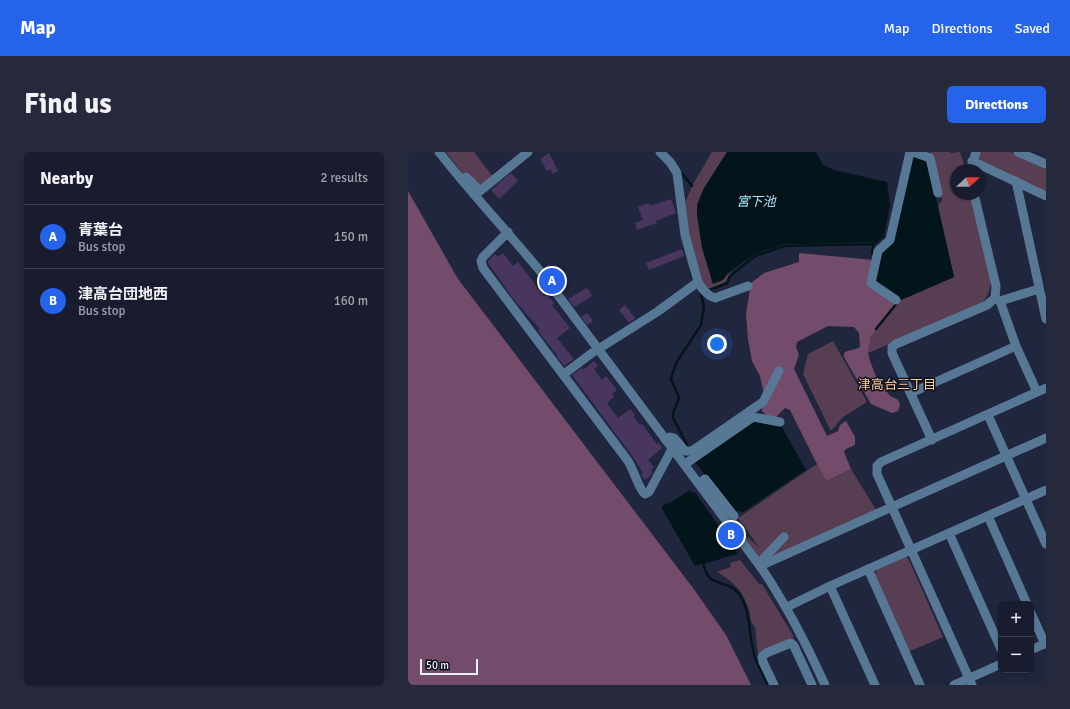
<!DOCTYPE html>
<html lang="en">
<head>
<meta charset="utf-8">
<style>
  body { margin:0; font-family:Signika,"Noto Sans JP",sans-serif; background:#26293b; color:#f1f3f6 }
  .controls { position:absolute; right:12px; bottom:12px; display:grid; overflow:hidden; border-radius:6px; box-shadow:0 1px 3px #0004 }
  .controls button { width:36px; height:36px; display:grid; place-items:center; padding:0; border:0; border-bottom:1px solid #373a4b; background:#191c2f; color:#f1f3f6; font:20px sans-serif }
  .compass { position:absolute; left:542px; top:12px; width:36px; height:36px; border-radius:50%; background:#191c2f; box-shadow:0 1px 3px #0004; rotate:69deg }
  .scale { position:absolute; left:12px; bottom:10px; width:58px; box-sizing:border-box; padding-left:4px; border:2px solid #ebeffc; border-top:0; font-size:11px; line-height:14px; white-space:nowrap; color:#ebeffc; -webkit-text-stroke:3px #0e101b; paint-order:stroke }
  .you { position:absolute; left:309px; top:192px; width:14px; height:14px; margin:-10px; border:3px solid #fff; border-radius:50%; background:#1a73e8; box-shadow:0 0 0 6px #1a73e833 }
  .badge { display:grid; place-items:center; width:26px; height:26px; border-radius:50%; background:#2563eb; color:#fff; font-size:13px; font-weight:700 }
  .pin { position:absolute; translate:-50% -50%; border:2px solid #fff; box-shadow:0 1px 4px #0006 }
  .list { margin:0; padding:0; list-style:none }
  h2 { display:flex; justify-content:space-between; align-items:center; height:52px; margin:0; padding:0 16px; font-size:17px }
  h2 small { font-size:13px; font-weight:400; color:#9fa1aa }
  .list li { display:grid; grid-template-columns:26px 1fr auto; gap:12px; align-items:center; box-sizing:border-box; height:64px; padding:0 16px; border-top:1px solid #373a4b }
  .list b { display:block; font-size:15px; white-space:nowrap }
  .list p { margin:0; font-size:13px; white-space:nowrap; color:#9fa1aa }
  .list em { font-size:13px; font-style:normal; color:#9fa1aa }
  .map { position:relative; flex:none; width:638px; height:533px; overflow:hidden; border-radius:6px }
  header { display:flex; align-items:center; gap:24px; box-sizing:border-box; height:56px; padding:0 20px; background:#2563eb; color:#fff }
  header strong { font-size:19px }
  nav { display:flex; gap:22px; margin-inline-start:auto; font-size:14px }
  .intro { display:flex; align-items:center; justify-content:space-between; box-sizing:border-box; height:96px; padding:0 24px }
  h1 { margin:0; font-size:28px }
  .button { padding:10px 18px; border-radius:6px; background:#2563eb; color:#fff; font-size:14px; font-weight:700 }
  main { display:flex; gap:24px; padding:0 24px }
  aside { flex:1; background:#191c2f; border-radius:6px; box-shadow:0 1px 3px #0004 }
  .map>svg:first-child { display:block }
</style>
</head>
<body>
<header>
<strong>Map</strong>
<nav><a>Map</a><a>Directions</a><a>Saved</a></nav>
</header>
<div class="intro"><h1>Find us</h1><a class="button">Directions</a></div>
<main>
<aside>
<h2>Nearby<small>2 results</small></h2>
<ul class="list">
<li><span class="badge">A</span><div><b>青葉台</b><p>Bus stop</p></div><em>150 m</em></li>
<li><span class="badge">B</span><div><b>津高台団地西</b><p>Bus stop</p></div><em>160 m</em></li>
</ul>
</aside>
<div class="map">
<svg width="638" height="533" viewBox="0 0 638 533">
  <rect width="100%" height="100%" fill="#21263f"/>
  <g fill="#583e52">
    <path d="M38,0h28l19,25 -13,11 -17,-14z"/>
    <path d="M304,0h15l-24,38 9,93c12,-3 11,-7 20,-11l-7,11 -15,6 -4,-1 -4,-8 -15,-45 -3,-30 8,-19z"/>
    <path d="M522,0h20l1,1 9,-1 6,18h-10v24h15l20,87c-1,10 -4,17 -10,24l-113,48 3,-17 30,-36 53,-23 -16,-71 4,-6z"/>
    <path d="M572,0h31l35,15v27l-67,-33 -2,-3z"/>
    <path d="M425,189l34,61 -24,15 -12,14 -28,-57 5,-20z"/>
    <path d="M409,312l9,17 25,-12 25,41 -108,48h-9l-23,-31 23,20 -21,-29z"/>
    <path d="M498,405l2,1 35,79 -35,15 -33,-77 2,-5z"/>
    <path d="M332,408l19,24h3l32,53 -36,17 -3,-27c-6,-5 -4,-11 -6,-17 -6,-20 -16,-28 -32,-38l14,-5 -1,-4z"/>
  </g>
  <g fill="#744c6b">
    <path d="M0,39l50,88 235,309 33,47 25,50h-343z"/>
    <path d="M391,101l74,7 22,42 6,-2 -30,36 -3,17 2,8 7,18 13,17 8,4 2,5 -2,6 -6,2 -21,-9 -27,-47v-4c5,-4 10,-2 16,-6l-1,-14 -5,-6 -26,-1 -31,16 -1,5 3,8 -5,14 33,67 11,-5 2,-6 6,-4 9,16v8l-9,4 -2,3 7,17 -25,12 -9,-17 -27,-54 -5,-2 -9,9h-8l-6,-6 1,-21 -3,-14 -8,-15 -4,-22 -2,-25 5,-31 13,-10 35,-11z"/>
  </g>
  <g fill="#02151a">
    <path d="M319,0h89l7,13 11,5 53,12 3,23 -6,32 -10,8 -2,-3 -64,2h-24l-29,10 -27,19 -5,7 -10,4 -11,-36 -5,-33v-10l6,-15z"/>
    <path d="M505,3l14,4 27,118 -53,23 -27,-17 7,-32 11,-8z"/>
    <path d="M345,269l29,6 24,43 -63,42 -10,-2 -39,-49z"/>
    <path d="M282,338l3,3 2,-1 43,62 -16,4 -1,1 -26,7 -34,-59 6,-4 1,1z"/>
  </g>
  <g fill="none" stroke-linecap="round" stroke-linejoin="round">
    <g stroke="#02151a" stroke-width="2.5">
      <path d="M272,19l12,15"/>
      <path d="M283,120l3,11"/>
      <path d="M299,139l20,-8 3,-7 25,-20 29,-10 88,-2 1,2 -1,8h2"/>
      <path d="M468,177l21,-26"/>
      <path d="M280,295l-15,-29v-5l6,-15 -8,-19 5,-16 25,-38 3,-18 -3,-14"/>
      <path d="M295,409c4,30 24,16 36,33 13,19 9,42 16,63 3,9 9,19 13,28"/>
    </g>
  </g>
  <g fill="#49365e">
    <path d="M141,1l9,18 -5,3 -3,-5 -3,2 -7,-12z"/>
    <path d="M103,21l7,8 -19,18 -8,-9z"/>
    <path d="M263,47l5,14 -20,8 1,2 -20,7 -2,-7 8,-3 -5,-13 11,-4 1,3z"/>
    <path d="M274,97l2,7 -35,14 -3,-7z"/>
    <path d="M95,101l10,13 5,-4 26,34 3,-2 7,9 -2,2 18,23 -13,10 17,21 -10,7 -8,-11h1l-19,-24 2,-2 -25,-28 -27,-38v-2l7,-7 3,3z"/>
    <path d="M179,136l5,8 -18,11 -6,-8z"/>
    <path d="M217,153l10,13 -6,5 -10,-13z"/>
    <path d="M179,161l6,8 -6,4 -6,-8z"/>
    <path d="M186,209l4,5 -4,3 8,11 4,-4 11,14 -5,4 2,3 -7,6 11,15 12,-9 5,6 -2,1 7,9 2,-1 15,20 2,-1 3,5 -14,12 6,7 -3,3 2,2 -1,2 -7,6 -4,-5 2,-2 -10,-16 -61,-82 10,-7 1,2z"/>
  </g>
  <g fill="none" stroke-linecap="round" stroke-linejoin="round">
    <g stroke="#577895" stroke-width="9">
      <path d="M31,0c32,41 68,79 101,119l220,295c26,38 46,77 65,119"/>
      <path d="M505,0l17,6 8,35"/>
      <path d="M610,0l28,12"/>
      <path d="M564,9l74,35"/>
      <path d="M562,18l6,-18"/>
      <path d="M56,27l2,-2 14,14 48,-39"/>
      <path d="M608,29l30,138"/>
      <path d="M100,80l-25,25 -2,4 2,7 145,193c6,9 11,29 17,33l4,-2 23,-43"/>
      <path d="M290,130c4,7 9,14 17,16l33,-12"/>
      <path d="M587,146l5,3 16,45 21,46"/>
      <path d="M488,148l-25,-17 7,-32 12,-11 20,-88"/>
      <path d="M592,149l39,-12"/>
      <path d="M156,222l28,-21 65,-41 41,-30 -13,-47 -8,-62 -7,-11 -10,-10"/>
      <path d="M503,241l105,-47"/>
      <path d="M580,263l58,129"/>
      <path d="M257,287l5,-2 4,1 11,13h7l71,-49 16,-31"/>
      <path d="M524,288l-40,-87v-6l4,-3 91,-39 8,-7 1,-12 -22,-92"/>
      <path d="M277,312l68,-47 27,5"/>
      <path d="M291,332l6,-5 29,37"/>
      <path d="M580,364l39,88"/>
      <path d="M541,381l52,116"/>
      <path d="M352,414l286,-128"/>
      <path d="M352,414l3,-7 21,-22"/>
      <path d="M460,417l52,116"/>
      <path d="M422,434l45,99"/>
      <path d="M379,455l43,-21 216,-96"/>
      <path d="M623,461l14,31"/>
      <path d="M623,498l15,-7"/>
      <path d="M366,533l-11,-23 -1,-5 4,-4 25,-10 3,3 18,39"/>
      <path d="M546,533l47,-21"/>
      <path d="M564,533l-95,-211v-8l4,-4 165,-74"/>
    </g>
  </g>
  <g text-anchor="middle" stroke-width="3" stroke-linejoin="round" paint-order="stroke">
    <g font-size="13" font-style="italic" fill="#9ceafd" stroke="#0e101b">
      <text x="348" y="54">宮下池</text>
    </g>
    <g font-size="13" fill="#fbcb9e" stroke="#0e101b">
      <text x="489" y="237">津高台三丁目</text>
    </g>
  </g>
</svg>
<div class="controls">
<button>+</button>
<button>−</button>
</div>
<svg class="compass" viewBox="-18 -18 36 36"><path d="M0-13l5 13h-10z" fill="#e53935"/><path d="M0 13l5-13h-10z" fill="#9fa1aa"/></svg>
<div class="scale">50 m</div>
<div class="you"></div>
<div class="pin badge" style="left:144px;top:129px">A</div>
<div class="pin badge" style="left:323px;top:383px">B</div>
</div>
</main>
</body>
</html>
